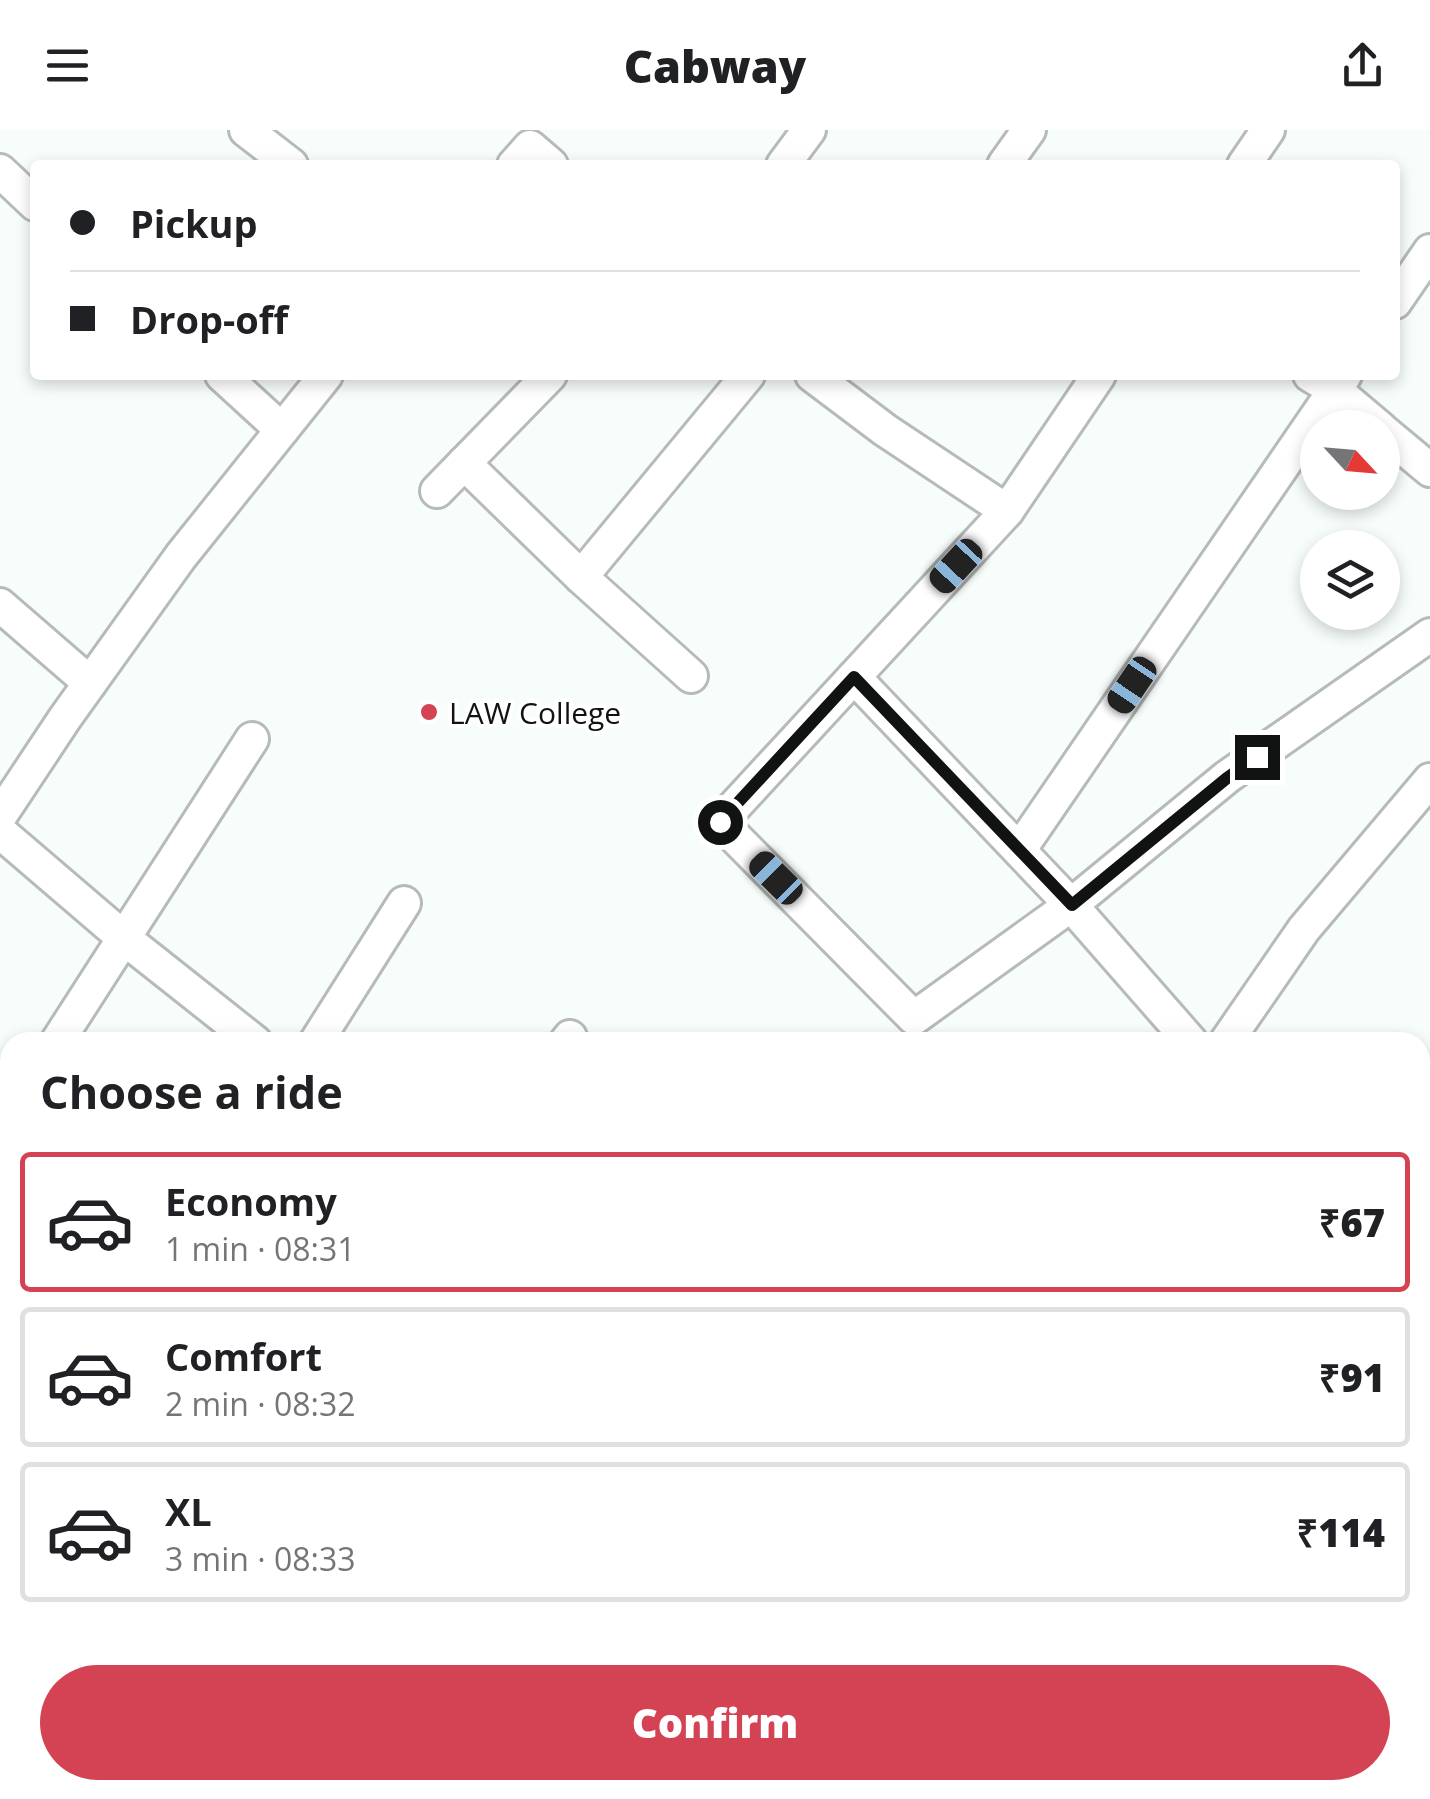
<!DOCTYPE html>
<html lang="en">
<head>
<meta charset="utf-8">
<style>
	:root { --surface:#fff; --page:#f6f6f6; --text:#202124; --muted:#757577; --line:#e0e0e0; --accent:#d44354 }
	body { margin:0; font-family:"Open Sans",sans-serif; background:var(--page); color:var(--text); height:100vh; display:flex; flex-direction:column; font-size:38px; white-space:nowrap }
	* { box-sizing:border-box; margin:0 }
	p { font-size:32px; color:var(--muted) }
	.icon { flex:none; width:55px; height:55px; fill:none; stroke:currentColor; stroke-width:2; stroke-linecap:round; stroke-linejoin:round }
	.map { position:relative; flex:1; overflow:hidden }
	.sheet { position:absolute; left:0px; top:902px; width:1430px; height:768px; display:flex; flex-direction:column; background:var(--surface); border-radius:30px 30px 0 0; box-shadow:0 5px 15px #0003 }
	.sheet>* { flex:none }
	.guide { position:absolute; left:30px; top:30px; width:1370px; height:220px; border-radius:10px; box-shadow:0 5px 15px #0003; display:grid; align-content:center; height:220px; padding:0 40px; background:var(--surface) }
	.needle { width:65px; rotate:116deg }
	.fabs { position:absolute; left:1300px; top:280px; display:grid; gap:20px }
	.fabs a { display:grid; place-items:center; width:100px; height:100px; border-radius:50%; background:var(--surface); box-shadow:0 5px 15px #0003; font-size:50px }
	.end { position:absolute; width:45px; height:45px; margin:-22px; border:12px solid #111312; background:#fff; box-shadow:0 0 0 5px #fff }
	.from { border-radius:50% }
	.car { position:absolute; width:30px; height:60px; margin:-30px -15px; border-radius:12px; box-shadow:0 0 8px 2px #0007; background:linear-gradient(#222 24%,#8ab4d8 0 40%,#222 0 76%,#8ab4d8 0 86%,#222 0) }
	.guide b { display:flex; align-items:center; gap:35px; height:95px; font-size:38px }
	.guide b+b { border-top:2px solid var(--line) }
	.guide i { width:25px; height:25px; background:var(--text) }
	ul { padding:0; list-style:none }
	li { display:flex; align-items:center; gap:30px; height:140px; margin:0 20px 15px; padding:0 20px; border:5px solid var(--line); border-radius:10px }
	li div { flex:1 }
	li b { display:block; font-size:38px }
	li em { font-style:normal; font-weight:800 }
	li.active { border-color:var(--accent) }
	li>.icon { width:90px; height:90px; stroke-width:1.5 }
	h2 { padding:0 40px; font-size:45px; line-height:120px }
	.action { display:flex; gap:20px; margin-top:auto; padding:20px 40px }
	.action a { flex:1; height:115px; border-radius:60px; background:var(--accent); color:#fff; font-size:40px; font-weight:800; line-height:115px; text-align:center }
	header { display:flex; justify-content:space-between; align-items:center; height:130px; padding:0 40px; background:var(--surface); font-size:45px; font-weight:800 }
	.map>svg:first-child { display:block }
	.lines { fill:none; stroke-linecap:round; stroke-linejoin:round }
	.minor-casing { stroke:#b6bbb9; stroke-width:38 }
	.minor { stroke:#fff; stroke-width:32 }
	.route { stroke:#111312; stroke-width:12 }
	.poi-dot { fill:#d44354; stroke:#fff; stroke-width:4 }
	.labels { text-anchor:middle; dominant-baseline:central; stroke-width:8; stroke-linejoin:round; paint-order:stroke }
	.poi-label { font-size:30px; fill:#111312; stroke:#fff; text-anchor:start }
</style>
</head>
<body>
<header><svg class="icon" aria-label="menu" viewBox="0 0 24 24"><path d="M4 6h16M4 12h16M4 18h16"/></svg>Cabway<svg class="icon" aria-label="share" viewBox="0 0 24 24"><path d="M12 15V3M7 8l5-5 5 5M5 13v7h14v-7"/></svg></header>
<div class="map">
<svg width="1430" height="1669" viewBox="0 0 1430 1669">
	<rect width="100%" height="100%" fill="#f7fdfa"/>
	<g class="lines">
		<defs>
			<g id="minor">
				<path d="M246 0 291 35"/>
				<path d="M514 35 530 17 551 35"/>
				<path d="M783 35 809 0"/>
				<path d="M1004 35 1029 0"/>
				<path d="M1244 35 1268 0"/>
				<path d="M0 41 35 74"/>
				<path d="M1395 172 1430 121"/>
				<path d="M222 245 282 300"/>
				<path d="M812 245 885 300 1007 381"/>
				<path d="M1099 245 1007 381 720 692 914 888 1071 775 1191 912"/>
				<path d="M1310 245 1335 260 1380 298"/>
				<path d="M1382 300 1430 340"/>
				<path d="M464 333 581 447 691 546"/>
				<path d="M437 361 550 245"/>
				<path d="M581 447 748 245"/>
				<path d="M0 475 90 553"/>
				<path d="M854 547 1071 775 1227 647 1430 505"/>
				<path d="M0 686 65 588 181 426 326 245"/>
				<path d="M0 702 125 809 255 912"/>
				<path d="M1020 719 1345 245"/>
				<path d="M57 912 252 609"/>
				<path d="M316 912 404 773"/>
				<path d="M566 912 570 907"/>
				<path d="M1226 912 1304 799 1430 650"/>
				<path d="M0 1000 10 984"/>
				<path d="M0 1085 10 1088"/>
				<path d="M1420 1148 1430 1157"/>
				<path d="M1420 1574 1430 1563"/>
				<path d="M995 1660 1006 1669"/>
				<path d="M394 1669 399 1660"/>
				<path d="M583 1669 588 1660"/>
				<path d="M708 1669 709 1660"/>
				<path d="M1336 1669 1344 1660"/>
			</g>
		</defs>
		<!-- minor casing -->
		<use href="#minor" class="minor-casing"/>
		<!-- minor -->
		<use href="#minor" class="minor"/>
	</g>
	<g class="lines">
		<!-- route -->
		<path class="route" d="M720 692 854 547 1072 775 1227 648 1257 627"/>
	</g>
	<!-- markers -->
	<circle class="poi-dot" cx="429" cy="582" r="10"/>
	<g class="labels">
		<!-- poi labels -->
		<g class="poi-label">
			<text x="449" y="582">LAW College</text>
		</g>
	</g>
</svg>
<div class="fabs">
<a><svg class="needle" viewBox="-14 -14 28 28"><path d="M0-13l5 13h-10z" fill="#e53935"/><path d="M0 13l5-13h-10z" fill="#757577"/></svg></a>
<a><svg class="icon" aria-label="layers" viewBox="0 0 24 24"><path d="M12 4l9 5-9 5-9-5zM3 14l9 5 9-5"/></svg></a>
</div>
<i class="end from" style="left:720px;top:692px"></i>
<i class="end" style="left:1257px;top:627px"></i>
<i class="car" style="left:956px;top:436px;rotate:223deg"></i>
<i class="car" style="left:1132px;top:555px;rotate:214deg"></i>
<i class="car" style="left:776px;top:748px;rotate:315deg"></i>
<div class="guide">
<b><i class="from"></i>Pickup</b>
<b><i></i>Drop-off</b>
</div>
<section class="sheet">
<h2>Choose a ride</h2>
<ul>
<li class="active"><svg class="icon" aria-label="car" viewBox="0 0 24 24"><path d="M5 17H2v-5l4-1 3-4h7l3 4 3 1v5h-3M9 17h6M6 11h13"/><circle cx="7" cy="17" r="2"/><circle cx="17" cy="17" r="2"/></svg><div><b>Economy</b><p>1 min · 08:31</p></div><em>₹67</em></li>
<li><svg class="icon" aria-label="car" viewBox="0 0 24 24"><path d="M5 17H2v-5l4-1 3-4h7l3 4 3 1v5h-3M9 17h6M6 11h13"/><circle cx="7" cy="17" r="2"/><circle cx="17" cy="17" r="2"/></svg><div><b>Comfort</b><p>2 min · 08:32</p></div><em>₹91</em></li>
<li><svg class="icon" aria-label="car" viewBox="0 0 24 24"><path d="M5 17H2v-5l4-1 3-4h7l3 4 3 1v5h-3M9 17h6M6 11h13"/><circle cx="7" cy="17" r="2"/><circle cx="17" cy="17" r="2"/></svg><div><b>XL</b><p>3 min · 08:33</p></div><em>₹114</em></li>
</ul>
<div class="action"><a>Confirm</a></div>
</section>
</div>
</body>
</html>
